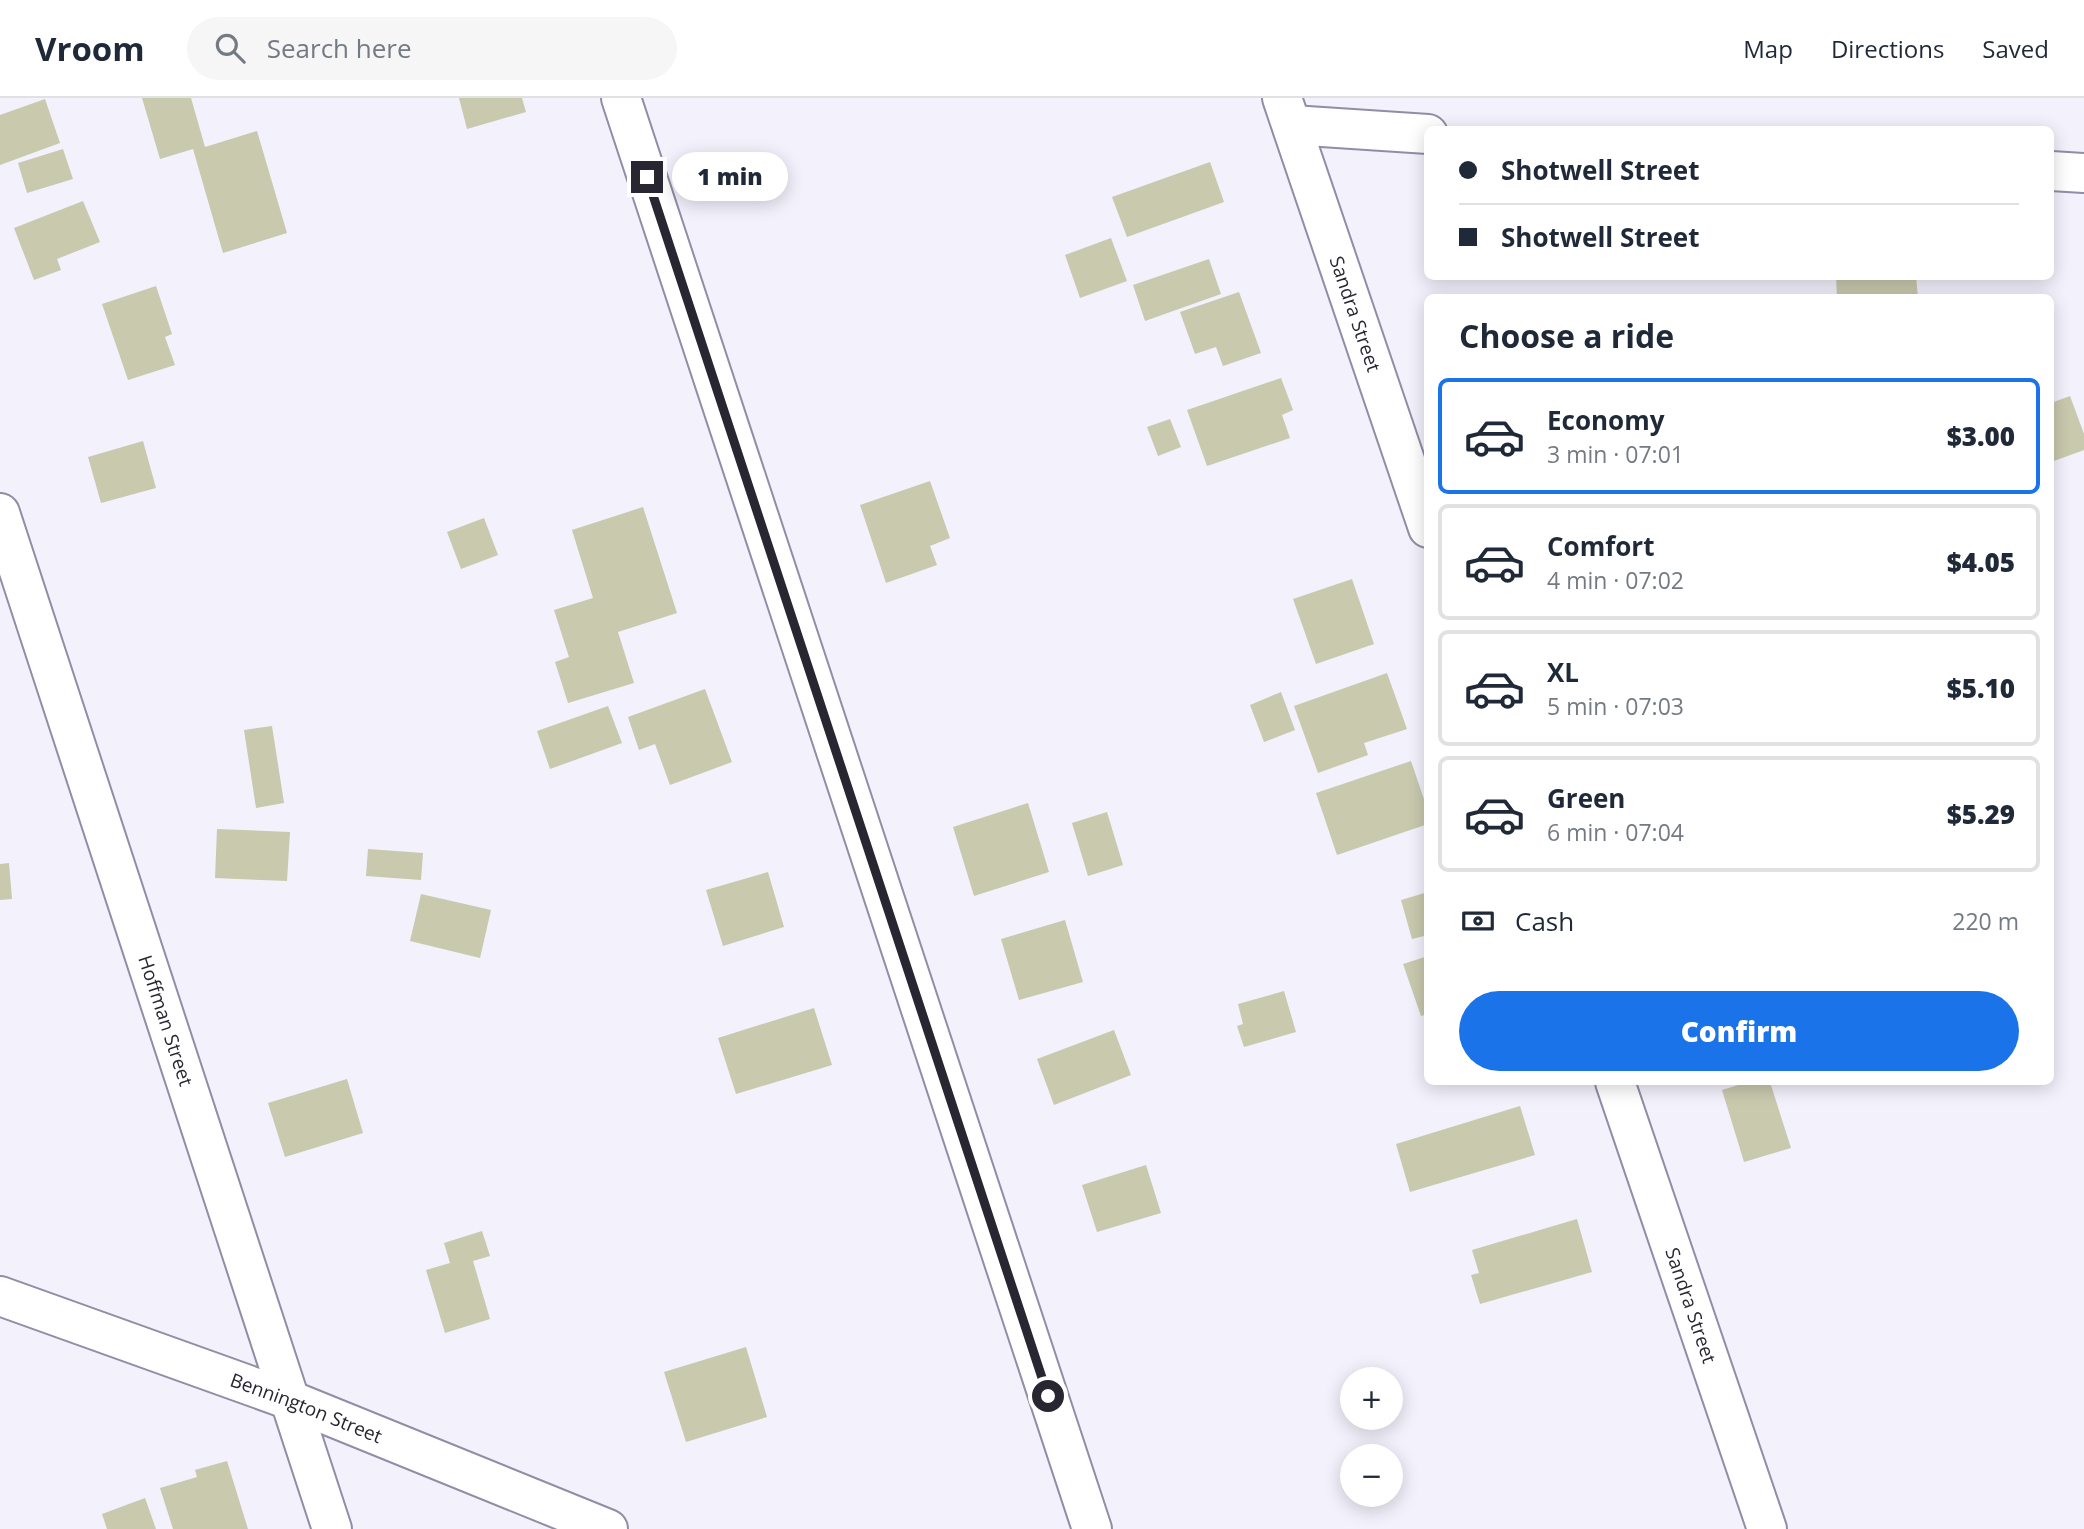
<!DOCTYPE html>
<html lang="en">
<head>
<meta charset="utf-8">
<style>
	:root { --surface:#fff; --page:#f6f6f7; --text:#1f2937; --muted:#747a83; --line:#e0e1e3; --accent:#1a73e8 }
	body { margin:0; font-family:"Open Sans",sans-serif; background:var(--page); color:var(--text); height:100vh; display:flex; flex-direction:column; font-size:26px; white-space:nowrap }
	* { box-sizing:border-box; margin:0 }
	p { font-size:23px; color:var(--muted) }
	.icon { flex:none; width:38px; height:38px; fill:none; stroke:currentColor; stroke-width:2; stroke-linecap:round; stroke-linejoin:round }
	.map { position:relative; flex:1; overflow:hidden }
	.side { position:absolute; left:1424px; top:196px; width:630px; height:791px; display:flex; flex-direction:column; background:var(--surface); border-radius:10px; box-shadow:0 4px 18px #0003 }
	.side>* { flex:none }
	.guide { position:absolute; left:1424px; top:28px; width:630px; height:154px; border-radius:10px; box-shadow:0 4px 18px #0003; display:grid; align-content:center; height:154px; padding:0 35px; background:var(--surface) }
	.controls { position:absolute; left:1340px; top:1269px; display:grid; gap:14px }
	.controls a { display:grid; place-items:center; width:63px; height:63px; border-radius:50%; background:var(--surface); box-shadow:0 4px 18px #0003; font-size:35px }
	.end { position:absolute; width:32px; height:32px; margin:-16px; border:9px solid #282630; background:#fff; box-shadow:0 0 0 4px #fff }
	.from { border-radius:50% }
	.bubble { position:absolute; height:49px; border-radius:24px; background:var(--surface); box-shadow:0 4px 18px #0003; font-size:23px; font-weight:800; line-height:49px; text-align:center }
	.guide b { display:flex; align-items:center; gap:24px; height:66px; font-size:26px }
	.guide b+b { border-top:2px solid var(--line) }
	.guide i { width:18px; height:18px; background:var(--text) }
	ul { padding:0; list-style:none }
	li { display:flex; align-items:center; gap:21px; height:116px; margin:0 14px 10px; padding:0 21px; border:4px solid var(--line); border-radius:10px }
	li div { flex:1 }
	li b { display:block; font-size:26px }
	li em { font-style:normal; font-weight:800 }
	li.on { border-color:var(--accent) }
	li>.icon { width:63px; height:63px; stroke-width:1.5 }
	h2 { padding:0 35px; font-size:32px; line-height:84px }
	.pay { display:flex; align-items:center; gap:18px; height:77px; padding:0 35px; font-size:26px }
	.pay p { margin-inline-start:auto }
	.cta { display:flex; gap:14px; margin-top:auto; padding:14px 35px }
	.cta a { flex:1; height:80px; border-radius:42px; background:var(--accent); color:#fff; font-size:28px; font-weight:800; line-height:80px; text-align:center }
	header { display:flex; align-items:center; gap:42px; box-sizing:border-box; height:98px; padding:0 35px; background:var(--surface); border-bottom:2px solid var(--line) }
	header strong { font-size:33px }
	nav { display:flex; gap:38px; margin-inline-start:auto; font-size:24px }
	.search { width:490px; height:63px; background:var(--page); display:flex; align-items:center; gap:18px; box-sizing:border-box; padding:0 24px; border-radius:38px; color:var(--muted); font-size:26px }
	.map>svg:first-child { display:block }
	.building { fill:#c8c9ad }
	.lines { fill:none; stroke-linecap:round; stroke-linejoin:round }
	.minor-casing { stroke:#928ca6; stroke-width:42 }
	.minor { stroke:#fff; stroke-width:38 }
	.route { stroke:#282630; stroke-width:9 }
	.labels { text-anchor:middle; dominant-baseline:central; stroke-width:5; stroke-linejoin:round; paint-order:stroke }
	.street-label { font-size:19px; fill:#282630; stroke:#fff }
</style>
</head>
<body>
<header>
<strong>Vroom</strong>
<div class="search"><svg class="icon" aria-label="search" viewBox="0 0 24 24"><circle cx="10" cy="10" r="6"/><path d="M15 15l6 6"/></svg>Search here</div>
<nav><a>Map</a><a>Directions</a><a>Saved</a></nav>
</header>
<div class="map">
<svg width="2084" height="1431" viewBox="0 0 2084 1431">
	<rect width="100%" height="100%" fill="#f3f1fc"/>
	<!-- building -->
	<g class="building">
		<path d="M142 0H191L205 49 257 33 287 135 223 155 193 51 160 61Z"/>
		<path d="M459 0H522L526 14 467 31Z"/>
		<path d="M45 1 60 45 0 67V17Z"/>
		<path d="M63 51 73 81 27 95 18 65Z"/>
		<path d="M1210 64 1224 104 1127 139 1112 99Z"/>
		<path d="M83 103 100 144 57 161 61 172 34 182 14 130Z"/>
		<path d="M1111 140 1127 183 1080 200 1065 157Z"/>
		<path d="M1209 161 1221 196 1145 223 1133 187Z"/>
		<path d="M1836 178H1916L1918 200H1837Z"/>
		<path d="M156 188 172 236 165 239 175 267 128 282 102 206Z"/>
		<path d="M1239 194 1261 255 1223 268 1216 249 1195 256 1180 214Z"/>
		<path d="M1281 280 1293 312 1282 317 1290 340 1207 368 1187 312Z"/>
		<path d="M2070 298 2084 336V352L2054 363 2051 354V305Z"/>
		<path d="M1170 321 1181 349 1158 358 1147 329Z"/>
		<path d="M143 343 156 390 101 405 88 359Z"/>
		<path d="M930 383 950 440 930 448 937 467 886 485 860 407Z"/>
		<path d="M643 409 677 515 618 534 634 585 568 605 555 564 569 559 554 512 593 500 572 432Z"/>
		<path d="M484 420 498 457 461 471 447 434Z"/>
		<path d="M1352 481 1374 546 1316 566 1293 501Z"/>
		<path d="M1387 575 1407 631 1364 645 1368 657 1318 675 1294 608Z"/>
		<path d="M705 591 732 664 670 687 655 646 639 652 628 619Z"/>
		<path d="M1281 594 1295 632 1264 644 1250 607Z"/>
		<path d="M608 608 622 645 550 671 537 633Z"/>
		<path d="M272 628 284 705 256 710 244 632Z"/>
		<path d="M1411 663 1428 713V726L1337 757 1316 695Z"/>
		<path d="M1028 705 1049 774 974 798 953 729Z"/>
		<path d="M1107 714 1123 767 1088 778 1072 725Z"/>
		<path d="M217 731 290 734 287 783 215 780Z"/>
		<path d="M368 751 423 755 421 782 366 778Z"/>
		<path d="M9 765 12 801 0 802V766Z"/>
		<path d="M768 774 784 829 723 848 706 792Z"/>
		<path d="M1428 794V837L1412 841 1401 802Z"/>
		<path d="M421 796 491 812 480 860 410 843Z"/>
		<path d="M1065 822 1083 884 1019 902 1001 841Z"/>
		<path d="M1428 858V916L1421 918 1403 866Z"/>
		<path d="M1284 893 1296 934 1244 949 1237 928 1243 926 1238 906Z"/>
		<path d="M814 910 832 967 736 996 718 940Z"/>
		<path d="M1114 932 1131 977 1054 1007 1037 961Z"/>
		<path d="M347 981 363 1035 285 1059 268 1005Z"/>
		<path d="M1748 984H1770L1791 1050 1744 1064 1722 992Z"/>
		<path d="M1520 1008 1535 1057 1410 1094 1396 1046Z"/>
		<path d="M1146 1067 1161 1115 1097 1134 1082 1087Z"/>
		<path d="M1577 1121 1592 1174 1480 1206 1471 1177 1479 1175 1472 1152Z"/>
		<path d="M482 1133 490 1158 473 1163 490 1221 445 1235 426 1172 450 1165 444 1145Z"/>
		<path d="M746 1249 767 1319 686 1344 664 1274Z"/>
		<path d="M227 1363 248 1431H173L160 1390 197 1379 195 1372Z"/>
		<path d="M145 1400 156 1431H107L102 1416Z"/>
	</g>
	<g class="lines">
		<defs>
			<g id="minor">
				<path d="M621 0 1092 1431"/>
				<path id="s1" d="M1282 0 1428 430"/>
				<path d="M1292 27 1428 36"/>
				<path d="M2051 73 2084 75"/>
				<path id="s2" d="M0 415 332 1431"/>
				<path id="s3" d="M1615 984 1767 1431"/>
				<path id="s4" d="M0 1198 290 1302 608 1431"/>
			</g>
		</defs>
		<!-- minor casing -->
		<use href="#minor" class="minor-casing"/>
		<!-- minor -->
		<use href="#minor" class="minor"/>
	</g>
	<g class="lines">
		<!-- route -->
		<path class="route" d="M647 79 1048 1298"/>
	</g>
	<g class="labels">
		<!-- street labels -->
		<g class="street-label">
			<text stroke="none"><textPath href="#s1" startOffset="228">Sandra Street</textPath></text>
			<text stroke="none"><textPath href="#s2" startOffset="534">Hoffman Street</textPath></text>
			<text stroke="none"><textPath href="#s3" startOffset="236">Sandra Street</textPath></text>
			<text stroke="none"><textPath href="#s4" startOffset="326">Bennington Street</textPath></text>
		</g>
	</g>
</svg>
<div class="controls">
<a>+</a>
<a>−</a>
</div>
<i class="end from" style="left:1048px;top:1298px"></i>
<i class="end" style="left:647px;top:79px"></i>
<div class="bubble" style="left:672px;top:54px;width:116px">1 min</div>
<div class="guide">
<b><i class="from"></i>Shotwell Street</b>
<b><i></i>Shotwell Street</b>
</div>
<section class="side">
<h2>Choose a ride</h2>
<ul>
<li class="on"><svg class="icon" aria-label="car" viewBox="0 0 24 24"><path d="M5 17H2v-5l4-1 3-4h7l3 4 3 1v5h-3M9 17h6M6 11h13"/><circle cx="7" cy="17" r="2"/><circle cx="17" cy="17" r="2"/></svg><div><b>Economy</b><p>3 min · 07:01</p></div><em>$3.00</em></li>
<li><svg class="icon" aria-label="car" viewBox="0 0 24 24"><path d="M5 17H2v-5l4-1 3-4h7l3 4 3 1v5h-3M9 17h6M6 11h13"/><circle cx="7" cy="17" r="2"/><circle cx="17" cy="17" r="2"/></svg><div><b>Comfort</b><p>4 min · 07:02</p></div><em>$4.05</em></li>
<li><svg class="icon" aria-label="car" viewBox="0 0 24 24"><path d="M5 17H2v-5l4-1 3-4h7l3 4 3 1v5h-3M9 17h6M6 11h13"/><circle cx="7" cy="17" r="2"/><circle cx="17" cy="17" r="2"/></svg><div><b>XL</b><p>5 min · 07:03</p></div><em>$5.10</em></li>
<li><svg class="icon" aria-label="car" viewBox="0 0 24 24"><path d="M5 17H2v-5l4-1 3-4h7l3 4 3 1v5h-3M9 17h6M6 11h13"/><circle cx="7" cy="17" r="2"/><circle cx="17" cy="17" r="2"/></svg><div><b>Green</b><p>6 min · 07:04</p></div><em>$5.29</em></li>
</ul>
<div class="pay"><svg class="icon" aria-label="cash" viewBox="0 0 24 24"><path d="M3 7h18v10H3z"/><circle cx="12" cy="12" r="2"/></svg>Cash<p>220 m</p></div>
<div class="cta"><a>Confirm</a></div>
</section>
</div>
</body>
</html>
